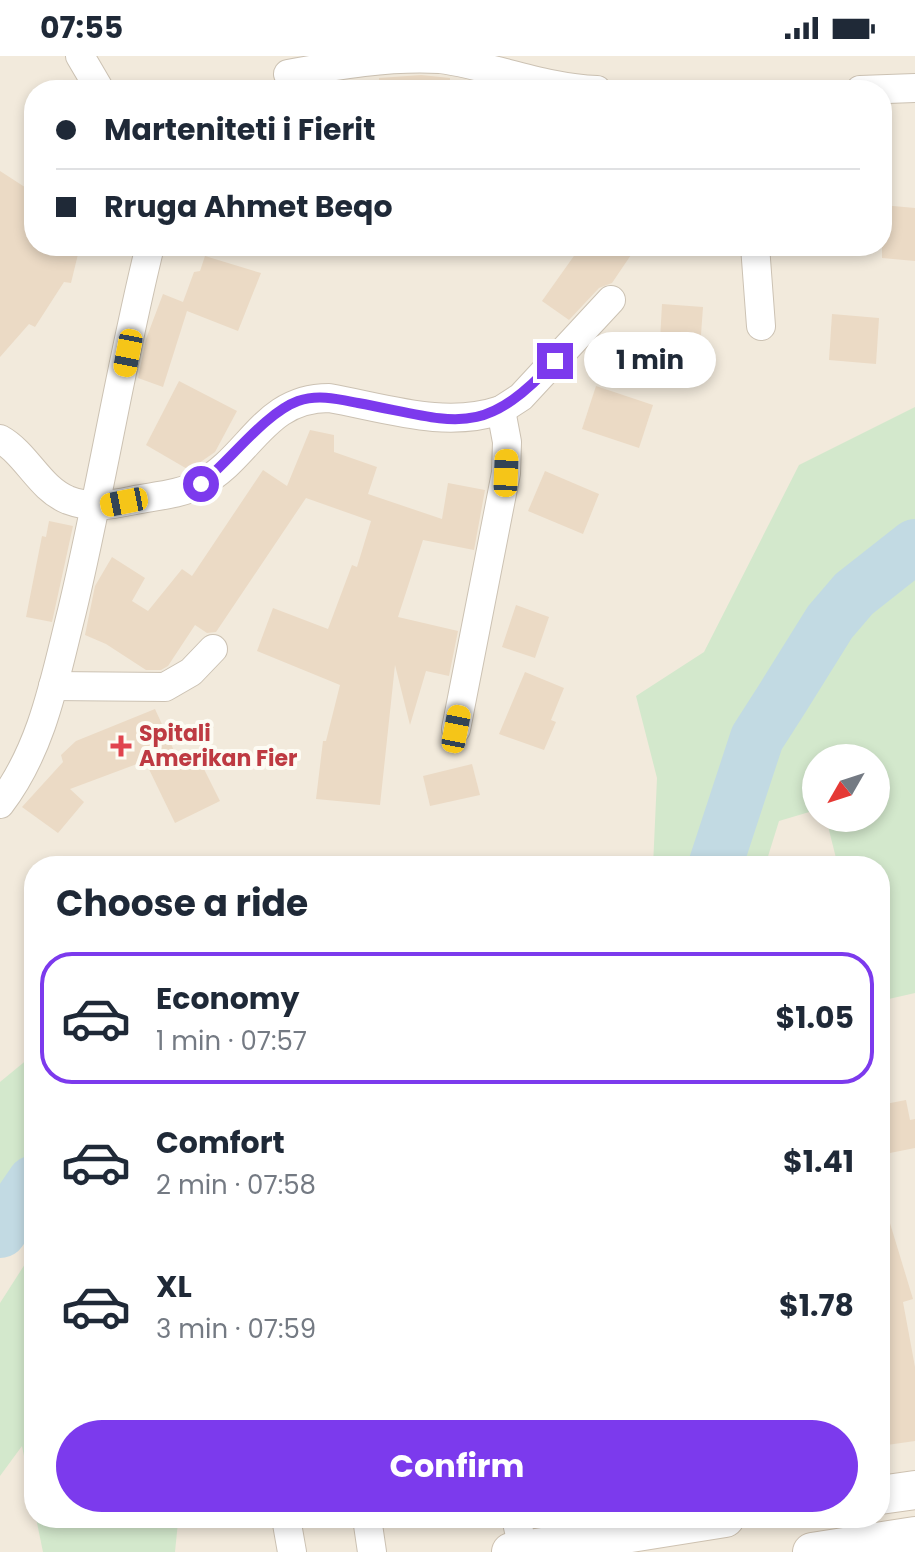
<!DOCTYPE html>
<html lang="en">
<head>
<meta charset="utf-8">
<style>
	:root { --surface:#fff; --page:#f2f2f3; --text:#1f2937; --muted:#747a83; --line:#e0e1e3; --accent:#7c3aed }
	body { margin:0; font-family:Poppins,sans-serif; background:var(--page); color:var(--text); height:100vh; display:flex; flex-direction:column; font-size:30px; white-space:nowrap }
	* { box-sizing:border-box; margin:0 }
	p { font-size:26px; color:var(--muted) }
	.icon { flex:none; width:44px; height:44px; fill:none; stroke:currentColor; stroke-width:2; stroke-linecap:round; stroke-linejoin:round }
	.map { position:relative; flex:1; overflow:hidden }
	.panel { position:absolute; left:24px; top:800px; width:866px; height:672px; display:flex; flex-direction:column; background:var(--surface); border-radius:32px; box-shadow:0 4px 12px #0003 }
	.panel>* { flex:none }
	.top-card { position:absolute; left:24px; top:24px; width:868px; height:176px; border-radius:32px; box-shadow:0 4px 12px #0003; display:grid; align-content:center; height:176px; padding:0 32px; background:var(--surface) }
	.needle { width:52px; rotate:231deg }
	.tools { position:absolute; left:802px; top:688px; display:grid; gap:16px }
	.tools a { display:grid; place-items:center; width:88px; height:88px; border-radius:50%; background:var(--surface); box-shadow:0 4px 12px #0003; font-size:40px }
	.end { position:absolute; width:36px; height:36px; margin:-18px; border:10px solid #7c3aed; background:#fff; box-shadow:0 0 0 4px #fff }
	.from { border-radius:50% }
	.bubble { position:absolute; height:56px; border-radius:28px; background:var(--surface); box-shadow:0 4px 12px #0003; font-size:26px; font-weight:700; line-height:56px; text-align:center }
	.car { position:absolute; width:24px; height:48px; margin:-24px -12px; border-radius:10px; box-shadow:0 0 6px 2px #0007; background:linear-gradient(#f5c518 24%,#345 0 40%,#f5c518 0 76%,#345 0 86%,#f5c518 0) }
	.top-card b { display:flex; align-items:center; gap:28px; height:76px; font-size:30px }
	.top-card b+b { border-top:2px solid var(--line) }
	.top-card i { width:20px; height:20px; background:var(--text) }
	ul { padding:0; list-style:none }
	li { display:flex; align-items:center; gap:24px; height:132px; margin:0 16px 12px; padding:0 16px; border:4px solid transparent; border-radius:32px }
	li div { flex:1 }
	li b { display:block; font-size:30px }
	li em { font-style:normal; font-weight:700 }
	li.active { border-color:var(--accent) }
	li>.icon { width:72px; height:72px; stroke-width:1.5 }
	h2 { padding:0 32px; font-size:36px; line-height:96px }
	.action { display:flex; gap:16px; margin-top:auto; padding:16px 32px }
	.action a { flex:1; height:92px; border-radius:48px; background:var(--accent); color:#fff; font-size:32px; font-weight:700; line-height:92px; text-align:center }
	.status { display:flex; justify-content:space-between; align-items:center; height:56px; padding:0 40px; background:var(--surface); direction:ltr }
	.status svg { height:22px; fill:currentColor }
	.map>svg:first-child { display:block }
	.residential { fill:#f2eadc; fill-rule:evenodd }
	.green { fill:#d3e8cc }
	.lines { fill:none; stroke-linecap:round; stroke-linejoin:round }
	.river { stroke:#c2dae3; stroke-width:54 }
	.building { fill:#ebdac5 }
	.minor-casing { stroke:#ccc2b3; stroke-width:30 }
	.secondary-casing { stroke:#cec2b1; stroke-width:40 }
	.minor { stroke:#fff; stroke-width:28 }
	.secondary { stroke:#fff; stroke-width:38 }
	.route { stroke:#7c3aed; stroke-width:10 }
	.health-dot { fill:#e0444e; stroke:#fdfbf3; stroke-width:3 }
	.labels { text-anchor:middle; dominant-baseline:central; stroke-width:8; stroke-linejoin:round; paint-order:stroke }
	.health-label { font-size:22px; font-weight:bold; fill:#be3a42; stroke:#fdfbf3; text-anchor:start }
</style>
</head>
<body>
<div class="status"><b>07:55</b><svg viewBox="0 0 49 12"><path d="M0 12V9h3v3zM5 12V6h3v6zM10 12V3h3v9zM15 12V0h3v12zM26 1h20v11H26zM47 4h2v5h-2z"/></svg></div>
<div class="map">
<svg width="915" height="1496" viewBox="0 0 915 1496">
	<rect width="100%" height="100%" fill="#fbf7ed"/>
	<!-- residential -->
	<path class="residential" d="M0 0H915V1496H0ZM34 34H882V190H34ZM816 702H876V762H816ZM34 810H880V1462H34Z"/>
	<!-- green -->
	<g class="green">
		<path d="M915 351V937L880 945V810H838L826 762H876V702H816V754L779 765 765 810H653L657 722 636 640 704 596 799 409Z"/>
		<path d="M34 998V1092L0 1141V1026Z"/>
		<path d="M34 1194V1451L22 1390 0 1420V1247Z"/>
		<path d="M36 1462H193L178 1466 175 1496H43Z"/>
	</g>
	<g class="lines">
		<!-- river -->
		<g class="river">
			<path d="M715 810 757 682 782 643 830 566 854 538 915 490"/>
			<path d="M0 1175 34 1126"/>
		</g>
	</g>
	<!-- building -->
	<g class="building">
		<path d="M421 19 450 22V34H379V22Z"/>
		<path d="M0 115 34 137V190H80L71 227 64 226 35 271 29 268 0 301Z"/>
		<path d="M882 149 915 152V205L882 202Z"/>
		<path d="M581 190H637L612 227 599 232 569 264 542 245Z"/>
		<path d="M205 200 261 217 238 275 187 255 163 331 138 322 146 283 163 238 183 246 194 216 200 215Z"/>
		<path d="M662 248 703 251 699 306 659 303Z"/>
		<path d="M832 258 879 262 876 308 829 304Z"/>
		<path d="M179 325 237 355 215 396 189 414 146 389Z"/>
		<path d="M596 330 653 349 639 392 582 373Z"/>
		<path d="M310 374 334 379V396L377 411 368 438 442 463 448 427 485 434 474 494 423 484 398 561 458 575 449 620 426 615 410 669 395 609 380 749 316 743 323 685H326L340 629 257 595 273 552 328 573 352 509 357 511 371 465 306 442 216 576 207 577 195 569 168 610 161 614H146L106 588 85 579 95 530 112 501 145 522 132 545 148 555 182 513 192 520 263 414 287 430Z"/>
		<path d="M545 415 599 438 583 478 528 455Z"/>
		<path d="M49 465 73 470 52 566 26 561 42 480 46 481Z"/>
		<path d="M516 549 549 561 535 602 502 591Z"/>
		<path d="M525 616 564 632 551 664 556 666 544 694 499 678Z"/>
		<path d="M155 653 182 712 199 703 220 745 175 767 145 705 70 733 84 746 58 777 22 751 63 706 61 699 76 685Z"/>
		<path d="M472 708 480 739 430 750 423 720Z"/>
		<path d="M906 1044 910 1064 915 1063V1092L880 1099V1049Z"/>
		<path d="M886 1154 913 1243 903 1246 915 1311V1385L880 1390V1155Z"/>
	</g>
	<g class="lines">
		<defs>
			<g id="minor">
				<path d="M80 0 100 34"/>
				<path d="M288 18C337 9 390 0 440 3 493 10 543 32 597 34"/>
				<path d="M860 34 915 32"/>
				<path d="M755 190 761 270"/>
				<path d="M501 354 521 341 611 244"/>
				<path d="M0 383C27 398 39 432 68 444 92 453 110 449 135 444 156 440 181 438 200 428 251 401 263 342 329 342 386 352 445 373 501 354L507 386 506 417 456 673"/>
				<path d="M53 630 165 631 191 616 213 593"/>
				<path d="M0 748C43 692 55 622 72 555 101 434 120 311 150 190"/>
				<path d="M286 1462 292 1496"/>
				<path d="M367 1462 372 1496"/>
				<path d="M516 1462 523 1493"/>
			</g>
			<g id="secondary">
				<path d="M880 1439 915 1434"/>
				<path d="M511 1496 725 1462"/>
				<path d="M812 1496 915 1480"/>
			</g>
		</defs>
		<!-- minor casing -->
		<use href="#minor" class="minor-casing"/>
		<!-- secondary casing -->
		<use href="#secondary" class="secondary-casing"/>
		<!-- minor -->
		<use href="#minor" class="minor"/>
		<!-- secondary -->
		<use href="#secondary" class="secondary"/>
	</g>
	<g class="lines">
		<!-- route -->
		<path class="route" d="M201 428C230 405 265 357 298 345 318 338 338 343 358 347 456 365 481 385 555 305"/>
	</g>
	<!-- markers -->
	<path class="health-dot" d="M117 678h8v8h8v8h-8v8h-8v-8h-8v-8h8z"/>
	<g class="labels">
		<!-- health labels -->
		<g class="health-label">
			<text x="139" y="677">Spitali<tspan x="139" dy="25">Amerikan Fier</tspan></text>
		</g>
	</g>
</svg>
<div class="tools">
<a><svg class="needle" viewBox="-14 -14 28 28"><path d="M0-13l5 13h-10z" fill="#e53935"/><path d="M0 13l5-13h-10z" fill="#747a83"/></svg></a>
</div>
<i class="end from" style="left:201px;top:428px"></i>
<i class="end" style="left:555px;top:305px"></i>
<div class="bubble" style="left:584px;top:276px;width:132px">1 min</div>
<i class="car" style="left:128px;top:297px;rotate:191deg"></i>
<i class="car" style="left:506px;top:417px;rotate:2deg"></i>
<i class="car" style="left:124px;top:446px;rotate:259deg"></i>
<i class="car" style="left:456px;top:673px;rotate:11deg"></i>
<div class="top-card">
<b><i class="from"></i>Marteniteti i Fierit</b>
<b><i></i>Rruga Ahmet Beqo</b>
</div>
<section class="panel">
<h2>Choose a ride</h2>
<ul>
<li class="active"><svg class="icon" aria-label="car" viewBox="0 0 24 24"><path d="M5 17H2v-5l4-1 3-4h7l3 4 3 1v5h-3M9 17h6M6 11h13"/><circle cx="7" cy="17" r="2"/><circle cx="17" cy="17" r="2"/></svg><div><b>Economy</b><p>1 min · 07:57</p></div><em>$1.05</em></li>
<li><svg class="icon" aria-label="car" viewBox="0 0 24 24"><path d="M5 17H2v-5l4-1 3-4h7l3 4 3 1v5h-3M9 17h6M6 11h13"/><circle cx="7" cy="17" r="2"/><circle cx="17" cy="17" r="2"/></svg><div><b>Comfort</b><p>2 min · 07:58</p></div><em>$1.41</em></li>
<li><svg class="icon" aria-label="car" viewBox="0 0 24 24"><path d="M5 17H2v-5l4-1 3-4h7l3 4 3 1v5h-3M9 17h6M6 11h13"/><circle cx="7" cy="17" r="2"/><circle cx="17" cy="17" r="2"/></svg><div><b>XL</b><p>3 min · 07:59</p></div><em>$1.78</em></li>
</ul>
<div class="action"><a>Confirm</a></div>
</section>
</div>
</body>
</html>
